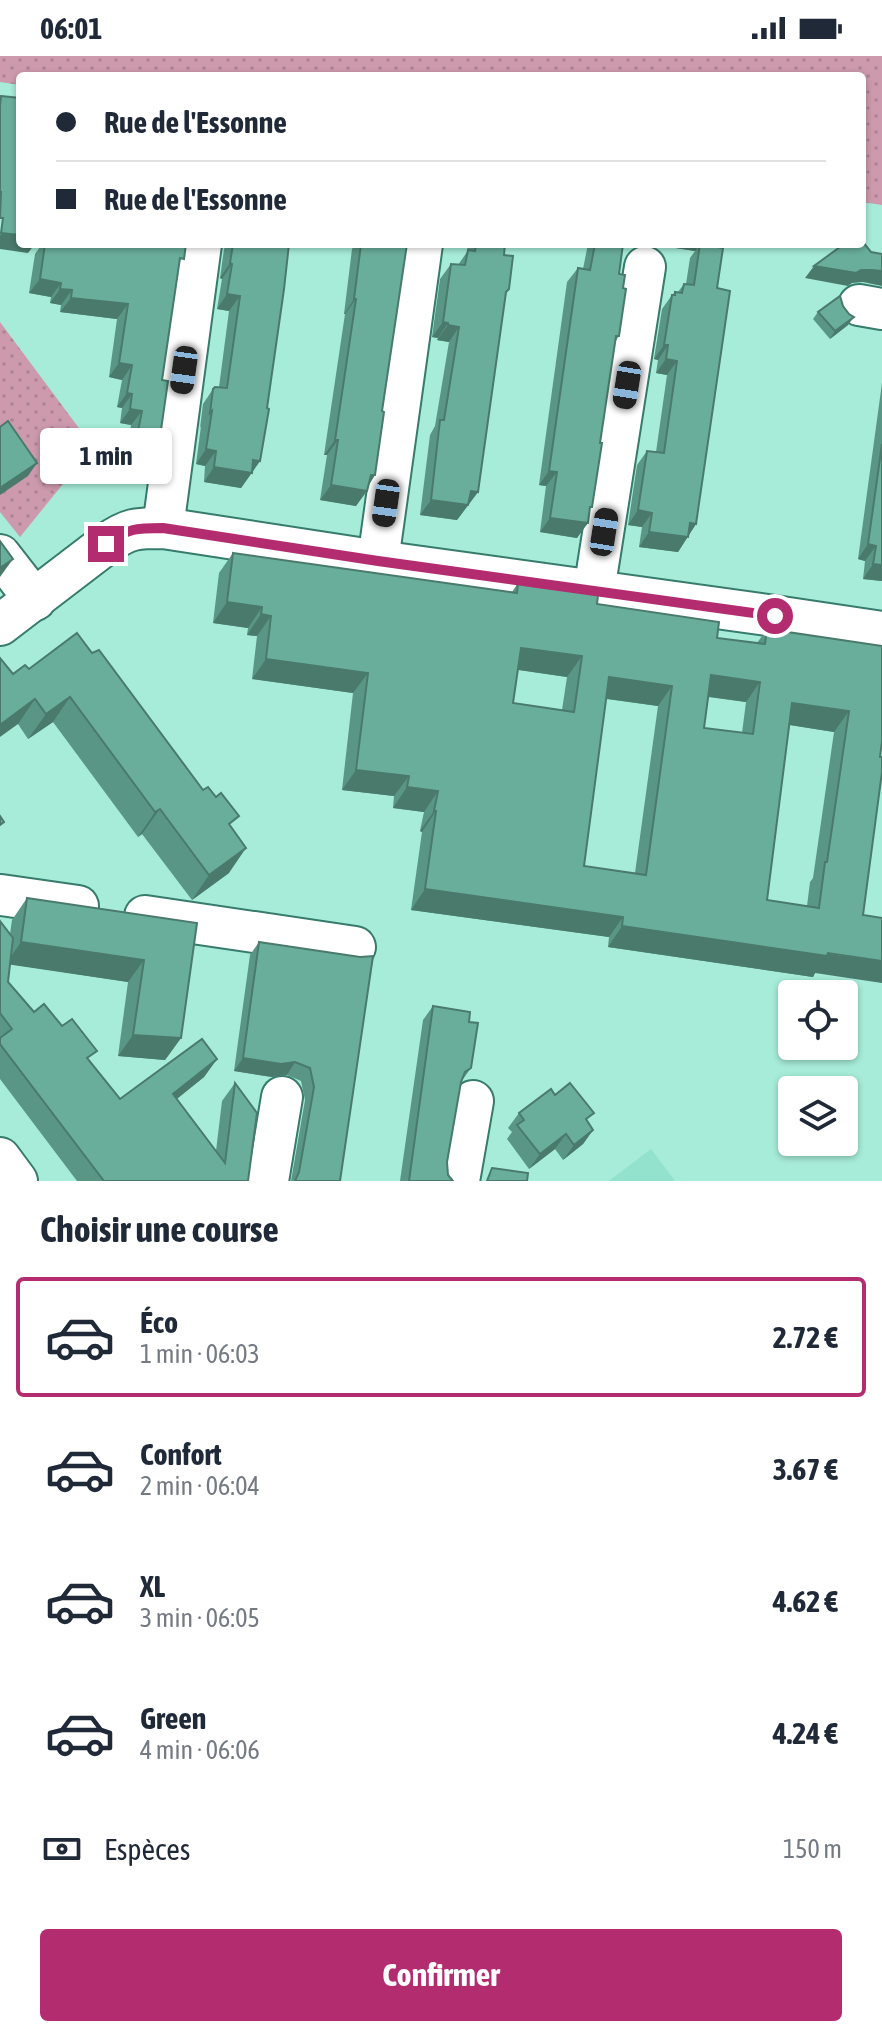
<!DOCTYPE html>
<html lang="fr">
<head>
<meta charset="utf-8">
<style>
	:root { --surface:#fff; --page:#f2f2f3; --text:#1f2937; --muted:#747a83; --line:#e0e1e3; --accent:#b32c6f }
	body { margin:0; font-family:"Asap Condensed",sans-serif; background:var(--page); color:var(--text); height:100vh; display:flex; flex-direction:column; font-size:30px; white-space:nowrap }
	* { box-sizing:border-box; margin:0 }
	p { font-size:26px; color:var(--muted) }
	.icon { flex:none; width:44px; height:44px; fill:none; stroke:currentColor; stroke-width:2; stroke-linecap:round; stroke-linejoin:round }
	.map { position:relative; height:1125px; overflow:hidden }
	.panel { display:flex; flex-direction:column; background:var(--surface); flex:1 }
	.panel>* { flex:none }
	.guide { position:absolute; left:16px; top:16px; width:850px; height:176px; border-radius:8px; box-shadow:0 2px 6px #0004; display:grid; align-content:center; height:176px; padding:0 40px; background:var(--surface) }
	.buttons { position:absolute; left:778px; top:924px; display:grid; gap:16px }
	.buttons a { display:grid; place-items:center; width:80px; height:80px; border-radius:8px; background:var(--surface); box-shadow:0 2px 6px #0004; font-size:40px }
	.end { position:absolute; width:36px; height:36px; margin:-18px; border:10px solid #b32c6f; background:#fff; box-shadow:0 0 0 4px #fff }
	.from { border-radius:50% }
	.bubble { position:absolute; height:56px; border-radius:8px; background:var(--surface); box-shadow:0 2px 6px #0004; font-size:26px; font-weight:700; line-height:56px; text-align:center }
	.car { position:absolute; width:24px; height:48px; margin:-24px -12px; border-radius:10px; box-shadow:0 0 6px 2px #0007; background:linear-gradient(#222 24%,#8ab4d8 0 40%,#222 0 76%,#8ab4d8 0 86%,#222 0) }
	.guide b { display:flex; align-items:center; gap:28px; height:76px; font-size:30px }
	.guide b+b { border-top:2px solid var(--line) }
	.guide i { width:20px; height:20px; background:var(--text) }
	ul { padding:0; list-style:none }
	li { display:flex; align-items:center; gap:24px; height:120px; margin:0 16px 12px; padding:0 24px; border:4px solid transparent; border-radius:8px }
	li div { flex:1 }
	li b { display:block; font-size:30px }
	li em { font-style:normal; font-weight:700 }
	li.on { border-color:var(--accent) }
	li>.icon { width:72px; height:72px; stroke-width:1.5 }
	h2 { padding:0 40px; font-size:36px; line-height:96px }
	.pay { display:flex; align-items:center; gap:20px; height:88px; padding:0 40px; font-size:30px }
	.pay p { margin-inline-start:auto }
	.action { display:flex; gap:16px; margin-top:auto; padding:16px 40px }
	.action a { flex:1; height:92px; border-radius:8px; background:var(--accent); color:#fff; font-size:32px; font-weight:700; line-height:92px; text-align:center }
	.status { display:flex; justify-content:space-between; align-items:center; height:56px; padding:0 40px; background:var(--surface); direction:ltr }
	.status svg { height:22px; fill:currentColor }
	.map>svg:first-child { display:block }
	.built { fill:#92e2cd }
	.park { fill:url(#park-dots) }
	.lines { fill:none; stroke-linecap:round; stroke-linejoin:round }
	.minor-casing { stroke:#367b6b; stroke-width:44 }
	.minor { stroke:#fff; stroke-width:40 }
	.wall { fill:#5a9685; fill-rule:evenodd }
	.shaded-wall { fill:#4a7a6c }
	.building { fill:#69ae9b; stroke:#4a7a6c; stroke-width:2; fill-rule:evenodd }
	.route { stroke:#b32c6f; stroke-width:10 }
</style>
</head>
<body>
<div class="status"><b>06:01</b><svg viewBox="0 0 49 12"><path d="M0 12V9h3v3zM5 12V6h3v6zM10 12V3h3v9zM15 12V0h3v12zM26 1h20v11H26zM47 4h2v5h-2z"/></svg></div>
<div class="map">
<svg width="882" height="1125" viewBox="0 0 882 1125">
	<defs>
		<pattern id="park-dots" width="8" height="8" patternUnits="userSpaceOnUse" patternTransform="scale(2)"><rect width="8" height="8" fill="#cc9aac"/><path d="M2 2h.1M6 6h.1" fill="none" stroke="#ad8493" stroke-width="1.8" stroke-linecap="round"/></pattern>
	</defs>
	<rect width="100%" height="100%" fill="#a6ecd8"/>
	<!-- built -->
	<path class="built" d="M651 1093 675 1125H609Z"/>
	<!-- park -->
	<g class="park">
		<path d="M0 0H882V149L862 146V20H20V29L0 26Z"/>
		<path d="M0 266 93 391 20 481 0 456Z"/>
	</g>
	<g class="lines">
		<defs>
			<g id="minor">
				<path d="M859 249 882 253"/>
				<path d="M163 472 201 188"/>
				<path d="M0 499 35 544"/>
				<path d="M378 505 422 188"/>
				<path d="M594 535 645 211"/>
				<path d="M0 569 106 488C129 472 136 472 163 472L378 505 775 560 882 576"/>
				<path d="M1 839 78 850"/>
				<path d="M145 860 355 891"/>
				<path d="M0 1102 17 1125"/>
				<path d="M268 1125 282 1041"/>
				<path d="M459 1125 473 1045"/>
			</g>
		</defs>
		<!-- minor casing -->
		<use href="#minor" class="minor-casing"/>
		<!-- minor -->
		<use href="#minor" class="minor"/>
	</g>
	<!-- wall -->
	<g class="wall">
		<path d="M42 188H91L104 190 105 188H186L178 211 162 324 158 395 148 410 141 415 127 394 131 369 120 367 122 352 117 351 122 324 109 321 117 263 60 256 61 249 50 247 51 241 29 237 35 198Z"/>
		<path d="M227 188H289L260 405 241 432 204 426 205 410 196 408 201 370 200 372 203 348 213 333 219 331 229 255 217 253 222 223 220 222 224 193Z"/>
		<path d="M355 188H361L382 355 375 419 356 450 320 444 327 399H324L345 258H344L352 193Z"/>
		<path d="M468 188H505L504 199 509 233 505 239 478 436 457 464 420 459 430 379 435 370 449 286 437 284 438 282 432 281 440 223 451 208 458 209 467 196Z"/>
		<path d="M588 188H623L619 218 623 232 619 280 615 286 589 455 577 482 540 476 546 430 539 429 567 226 578 212 583 213Z"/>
		<path d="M650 188H705L717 232 696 468 678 496 639 491 642 471 628 469 637 409 647 395 656 396 667 319 656 317 658 304 654 303 662 253 672 239 675 236H678L684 228H686L690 202 695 195Z"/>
		<path d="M843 250 849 258 848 269 830 283 813 263 818 256Z"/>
		<path d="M882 327V525L863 523 865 505 858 503Z"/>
		<path d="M233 497 512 536 518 527 717 582 757 587 767 573 882 590 815 917 813 921 608 891 609 881 411 854 422 776 420 775 424 756 393 752 394 740 342 734 353 637 252 623 257 580 247 579 248 572 213 567 219 517ZM518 614 567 621 562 654 513 647ZM708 641 746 646 742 677 704 672ZM606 643 658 650 635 817 584 810ZM789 669 834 676 813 822 810 826 807 850 767 844Z"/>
		<path d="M92 597 231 771 229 817 192 844 142 778 138 781 53 666 28 683 18 668 13 618Z"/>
		<path d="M27 842 197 867 181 982 165 1004 118 1000 128 926 10 908 8 926 34 956 90 1005 120 1043 217 1003 204 1021 177 1043 216 1095 222 1045 235 1027 248 1125H77L0 1023V865L10 878 12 864Z"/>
		<path d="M259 886 360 901 340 1125H291L305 1044 301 1025 287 1019 272 1021 234 1015 250 899Z"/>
		<path d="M433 950 469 966 471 1012 461 1026 447 1106 448 1119 453 1125H400L423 964Z"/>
		<path d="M555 1039 588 1066 593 1074 583 1088 563 1104 555 1093 529 1113 507 1083 512 1076 508 1072 519 1057Z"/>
	</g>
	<!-- shaded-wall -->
	<g class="shaded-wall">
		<path d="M1 177 20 179V188H35L28 197 0 193V179Z"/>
		<path d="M650 188H705L699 196 700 188 695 195Z"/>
		<path d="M230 207 232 208 222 223 220 222Z"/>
		<path d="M814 210 882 215V230L863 226 852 227 848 230 805 222Z"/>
		<path d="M40 223 61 227 51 241 29 237Z"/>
		<path d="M60 233 72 234 61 249 50 247Z"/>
		<path d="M227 238 240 240 229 255 217 253Z"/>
		<path d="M71 242 128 248 117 263 60 256Z"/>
		<path d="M354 243H356L345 258H344Z"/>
		<path d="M854 261 848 269 830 283 835 275Z"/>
		<path d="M443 266 448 267 438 282 432 281Z"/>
		<path d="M448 269 459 271 449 286 437 284Z"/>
		<path d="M664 289H668L658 304 654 303Z"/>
		<path d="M666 303 677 305 667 319 656 317Z"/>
		<path d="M119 307 132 309 122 324 109 321Z"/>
		<path d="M127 337 132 338 122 352 117 351Z"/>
		<path d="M130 353 142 355 131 369 120 367Z"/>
		<path d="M335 384H338L327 399H324Z"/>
		<path d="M206 393 216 395 205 410 196 408Z"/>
		<path d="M158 395 148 410 141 415 151 401Z"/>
		<path d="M253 404 260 405 241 432 204 426 214 411Z"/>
		<path d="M37 407 28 420 0 439V432Z"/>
		<path d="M549 415 557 416 546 430 539 429Z"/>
		<path d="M371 419H375L365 434 367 435 356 450 320 444 331 429Z"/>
		<path d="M471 435 478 436 457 464 420 459 431 444Z"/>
		<path d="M638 454 652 457 642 471 628 469Z"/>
		<path d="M550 462 588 467 577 482 540 476Z"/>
		<path d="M690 467 696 468 678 496 639 491 649 476Z"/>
		<path d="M868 488 876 490 865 505 858 503Z"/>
		<path d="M13 503 0 521V512Z"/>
		<path d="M873 508 882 509V525L863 523Z"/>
		<path d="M227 546 262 551 248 572 213 567Z"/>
		<path d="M261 558 271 560 257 580 247 579Z"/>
		<path d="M521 592 582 600 567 621 507 612Z"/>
		<path d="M266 603 368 617 353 637 252 623Z"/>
		<path d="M711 619 760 626 746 646 697 639Z"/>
		<path d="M609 621 672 630 658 650 595 641Z"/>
		<path d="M70 641 53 666 28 683 46 658Z"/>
		<path d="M35 643 18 668 0 681V669Z"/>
		<path d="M792 647 849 655 834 676 778 667Z"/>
		<path d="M356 714 409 720 394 740 342 734Z"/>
		<path d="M407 731 438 735 424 756 393 752Z"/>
		<path d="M160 753 142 778 138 781 155 756Z"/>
		<path d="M434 755H436L422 776 420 775Z"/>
		<path d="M246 792 229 817 192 844 209 819Z"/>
		<path d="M425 833 623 861 609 881 411 854Z"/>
		<path d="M622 870 882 905V927L815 917 813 921 608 891Z"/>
		<path d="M21 886 144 904 128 926 6 908Z"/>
		<path d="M133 979 181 982 165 1004 118 1000Z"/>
		<path d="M243 1002 295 1006 287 1019 272 1021 234 1015Z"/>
		<path d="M217 1003 204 1021 160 1056 173 1038Z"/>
		<path d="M593 1074 583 1088 563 1104 574 1089Z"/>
		<path d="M566 1078 555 1093 529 1113 540 1098Z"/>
	</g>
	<!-- building -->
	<g class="building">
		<path d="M1 40 20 42V179L1 177 3 162H0L1 136H0V50Z"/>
		<path d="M862 185 871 196 882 198V215L872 214H861L856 217 814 210 844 188H862Z"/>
		<path d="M45 188H91L112 190 113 188H186L184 203 180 202 162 324 168 325 158 395 151 401 137 380 142 355 130 353 132 338 127 337 132 309 119 307 128 248 71 242 72 234 60 233 61 227 40 223Z"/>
		<path d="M233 188H289L284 233 267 352 269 353 260 405 253 404 252 417 214 411 216 395 206 393 212 355 210 357 213 333 215 331 227 332 240 240 227 238 232 208 230 207Z"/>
		<path d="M361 188H407L382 355 384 356 375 419H371L367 435 331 429 338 384H335L356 243H354Z"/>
		<path d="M476 188H505L504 199 513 200 509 233 506 236 478 436 471 435 468 449 431 444 440 364H444L459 271 448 269V267L443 266 451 208 465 209 468 194 475 195Z"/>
		<path d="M595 188H623L619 218 625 219 623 232 626 233 619 280H616L600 387H602L592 451H590L588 467 550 462 557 416 549 415 578 212 590 214Z"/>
		<path d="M700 188 723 192 717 232 730 235 696 468 690 467 688 481 649 476 652 457 638 454 647 395 664 397 677 305 666 303 668 289H664L672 239H675V236L682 237 684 228 694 229Z"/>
		<path d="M840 240 843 250 849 258 854 261 835 275 818 256Z"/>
		<path d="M8 365 37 407 0 432V371Z"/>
		<path d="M882 388V509L873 508 876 490 868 488Z"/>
		<path d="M0 485 13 503 0 512Z"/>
		<path d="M233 497 517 537 518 527 598 539 597 548 719 566 717 582 765 588 767 573 882 590V685L880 701H882V716L863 859 882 862V905L828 897 827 900 622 870 623 861 425 833 436 755H434L438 735 407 731 409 720 356 714 368 617 266 603 271 560 261 558 262 551 227 546ZM521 592 582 600 574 656 513 647ZM711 619 760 626 753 678 704 672ZM609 621 672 630 646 819 584 810ZM792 647 849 655 827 806H825L819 852 767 844Z"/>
		<path d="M77 577 92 597 99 594 203 734 208 731 216 741 221 737 239 760 229 768 246 792 209 819 160 753 155 756 70 641 46 658 35 643 0 669V602L13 618 25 609 29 613Z"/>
		<path d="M0 760 4 766 0 769Z"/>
		<path d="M27 842 197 867 181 982 133 979 144 904 21 886Z"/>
		<path d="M0 865 13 882 8 926 34 956 44 948 62 970 72 963 97 995 87 1002 120 1043 202 983 217 1003 173 1038 225 1107 235 1027 257 1057 248 1125H104L0 988V982L12 973 0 957Z"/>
		<path d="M259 886 360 901 373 900 340 1125H295L299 1116 314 1031 310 1012 295 1006 281 1008 243 1002Z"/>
		<path d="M433 950 470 956 469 966 478 967 471 1012 465 1016 461 1026 447 1106 448 1119 453 1125H409Z"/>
		<path d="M570 1027 594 1057 586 1063 593 1074 574 1089 566 1078 540 1098 517 1069 524 1064 519 1057 551 1033 555 1039Z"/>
		<path d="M492 1112 528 1117 527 1125H487Z"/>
	</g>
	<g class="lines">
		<!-- route -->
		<path class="route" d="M106 488C129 472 136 472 163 472L378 505 775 560"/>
	</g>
</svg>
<div class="buttons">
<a><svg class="icon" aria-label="locate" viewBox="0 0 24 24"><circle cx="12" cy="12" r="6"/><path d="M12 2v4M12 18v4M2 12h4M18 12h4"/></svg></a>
<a><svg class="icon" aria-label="layers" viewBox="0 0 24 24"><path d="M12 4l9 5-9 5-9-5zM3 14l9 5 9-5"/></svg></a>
</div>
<i class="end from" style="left:775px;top:560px"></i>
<i class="end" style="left:106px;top:488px"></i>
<div class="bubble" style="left:40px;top:372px;width:132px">1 min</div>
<i class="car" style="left:184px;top:314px;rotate:188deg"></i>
<i class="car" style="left:627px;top:329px;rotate:189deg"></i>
<i class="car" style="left:386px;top:447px;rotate:188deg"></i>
<i class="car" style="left:604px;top:476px;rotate:9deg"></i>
<div class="guide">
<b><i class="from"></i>Rue de l'Essonne</b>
<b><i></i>Rue de l'Essonne</b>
</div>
</div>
<section class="panel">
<h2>Choisir une course</h2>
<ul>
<li class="on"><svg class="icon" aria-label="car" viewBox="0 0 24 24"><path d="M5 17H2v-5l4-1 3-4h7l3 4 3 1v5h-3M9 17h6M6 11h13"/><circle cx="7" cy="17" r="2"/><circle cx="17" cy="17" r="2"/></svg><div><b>Éco</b><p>1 min · 06:03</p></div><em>2.72 €</em></li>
<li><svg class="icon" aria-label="car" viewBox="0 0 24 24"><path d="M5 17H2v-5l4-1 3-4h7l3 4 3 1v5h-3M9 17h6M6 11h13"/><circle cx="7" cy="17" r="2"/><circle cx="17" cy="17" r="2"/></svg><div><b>Confort</b><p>2 min · 06:04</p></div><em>3.67 €</em></li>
<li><svg class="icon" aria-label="car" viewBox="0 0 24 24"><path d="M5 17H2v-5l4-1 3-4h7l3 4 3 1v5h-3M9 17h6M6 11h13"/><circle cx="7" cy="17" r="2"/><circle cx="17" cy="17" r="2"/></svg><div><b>XL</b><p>3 min · 06:05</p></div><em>4.62 €</em></li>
<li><svg class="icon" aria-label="car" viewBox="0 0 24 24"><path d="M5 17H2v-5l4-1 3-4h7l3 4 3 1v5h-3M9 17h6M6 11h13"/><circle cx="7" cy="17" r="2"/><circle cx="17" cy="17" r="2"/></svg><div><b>Green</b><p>4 min · 06:06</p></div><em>4.24 €</em></li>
</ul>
<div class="pay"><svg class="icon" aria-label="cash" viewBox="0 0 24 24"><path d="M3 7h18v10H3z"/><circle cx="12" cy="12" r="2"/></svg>Espèces<p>150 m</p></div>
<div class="action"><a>Confirmer</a></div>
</section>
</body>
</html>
